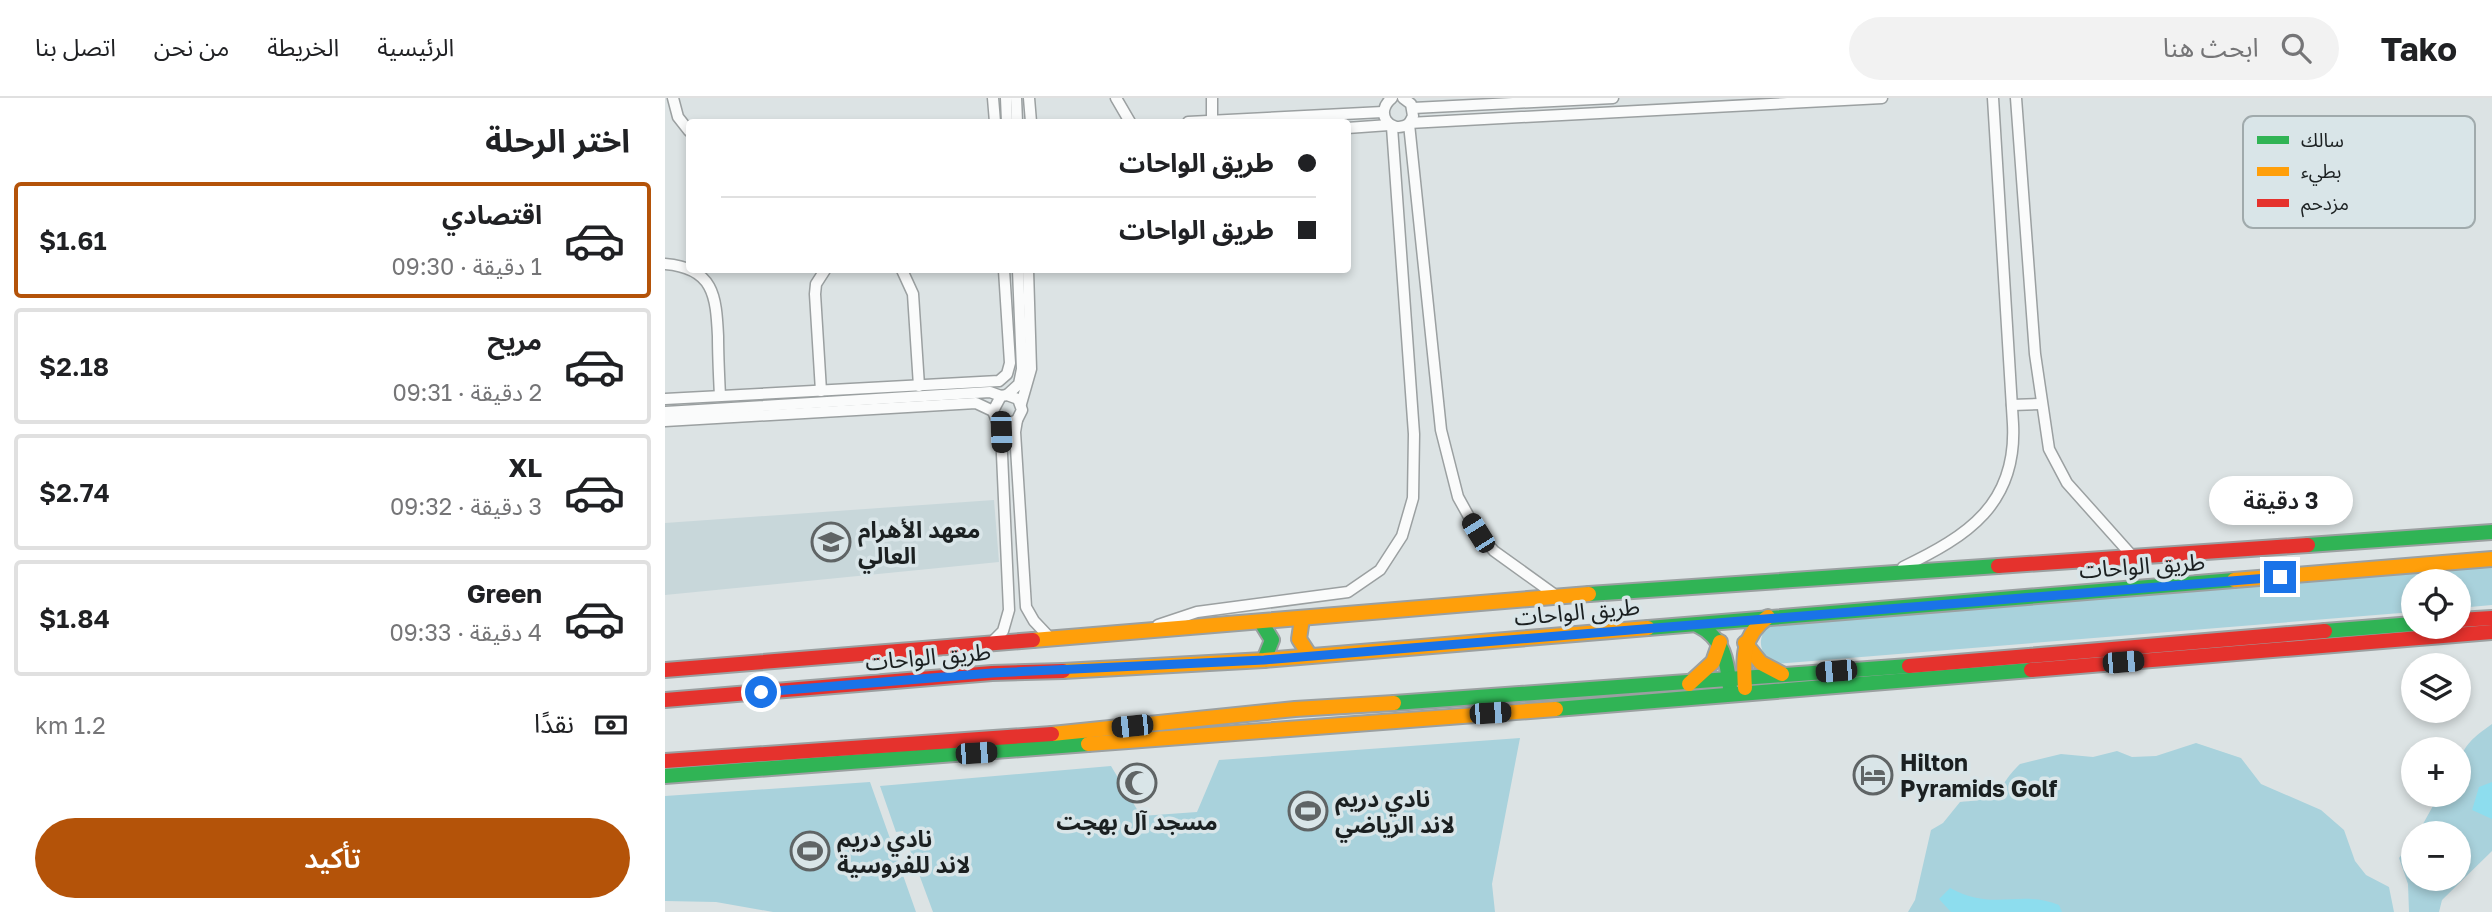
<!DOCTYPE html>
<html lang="ar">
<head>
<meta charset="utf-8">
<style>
	:root { --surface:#fff; --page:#f2f2f2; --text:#202124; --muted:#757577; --line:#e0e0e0; --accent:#b45309 }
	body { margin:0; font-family:"Golos Text","Noto Sans Arabic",sans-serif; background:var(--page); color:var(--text); direction:rtl; height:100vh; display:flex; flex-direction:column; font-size:26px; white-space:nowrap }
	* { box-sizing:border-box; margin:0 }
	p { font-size:23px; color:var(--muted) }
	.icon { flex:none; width:38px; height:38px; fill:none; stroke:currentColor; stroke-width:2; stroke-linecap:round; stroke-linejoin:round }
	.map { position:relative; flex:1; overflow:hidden; direction:ltr }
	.side { display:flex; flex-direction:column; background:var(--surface); width:665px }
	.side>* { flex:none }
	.guide { position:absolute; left:21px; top:21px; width:665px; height:154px; border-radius:7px; box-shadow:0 4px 10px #0003; direction:rtl; display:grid; align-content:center; height:154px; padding:0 35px; background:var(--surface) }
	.fabs { position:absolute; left:1736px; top:471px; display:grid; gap:14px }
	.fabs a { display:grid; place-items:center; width:70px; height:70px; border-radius:50%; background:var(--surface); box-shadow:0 4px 10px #0003; font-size:35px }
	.end { position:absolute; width:32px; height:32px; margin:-16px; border:9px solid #1a73e8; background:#fff; box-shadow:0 0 0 4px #fff }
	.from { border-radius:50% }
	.bubble { position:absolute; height:49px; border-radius:24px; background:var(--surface); box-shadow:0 4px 10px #0003; font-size:23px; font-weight:600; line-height:49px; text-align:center; direction:rtl }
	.car { position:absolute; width:21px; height:42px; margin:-21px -10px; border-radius:9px; box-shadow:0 0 5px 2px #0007; background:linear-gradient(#222 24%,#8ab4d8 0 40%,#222 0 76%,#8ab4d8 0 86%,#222 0) }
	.guide b { display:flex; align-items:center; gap:24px; height:66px; font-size:26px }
	.guide b+b { border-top:2px solid var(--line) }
	.guide i { width:18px; height:18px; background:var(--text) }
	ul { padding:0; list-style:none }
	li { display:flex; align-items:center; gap:21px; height:116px; margin:0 14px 10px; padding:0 21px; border:4px solid var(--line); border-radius:7px }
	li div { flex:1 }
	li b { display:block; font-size:26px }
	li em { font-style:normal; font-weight:600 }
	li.current { border-color:var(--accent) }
	li>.icon { width:63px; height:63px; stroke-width:1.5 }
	h2 { padding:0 35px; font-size:32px; line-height:84px }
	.pay { display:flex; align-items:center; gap:18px; height:77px; padding:0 35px; font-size:26px }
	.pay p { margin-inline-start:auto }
	.button { display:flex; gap:14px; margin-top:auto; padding:14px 35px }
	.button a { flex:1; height:80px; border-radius:42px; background:var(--accent); color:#fff; font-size:28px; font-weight:600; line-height:80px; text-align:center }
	header { display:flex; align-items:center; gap:42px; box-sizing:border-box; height:98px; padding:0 35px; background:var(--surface); border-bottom:2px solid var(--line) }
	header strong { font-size:33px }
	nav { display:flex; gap:38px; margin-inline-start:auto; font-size:24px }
	.search { width:490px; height:63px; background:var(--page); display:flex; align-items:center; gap:18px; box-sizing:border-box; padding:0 24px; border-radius:38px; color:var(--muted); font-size:26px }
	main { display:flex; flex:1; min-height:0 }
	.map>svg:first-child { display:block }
	.built { fill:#c8d7da }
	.green { fill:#a9d2dc }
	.water { fill:#8dddee }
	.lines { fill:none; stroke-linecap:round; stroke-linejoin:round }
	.street-casing { stroke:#9ba0a1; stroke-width:13 }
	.fast-casing { stroke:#9ba0a1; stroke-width:18 }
	.slow-casing { stroke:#9ba0a1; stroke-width:18 }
	.jam-casing { stroke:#9ba0a1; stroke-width:18 }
	.street { stroke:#fafbfb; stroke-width:10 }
	.fast { stroke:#30b455; stroke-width:14 }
	.slow { stroke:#ff9f0a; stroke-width:14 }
	.jam { stroke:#e5322d; stroke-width:14 }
	.route { stroke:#1a73e8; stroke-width:9 }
	.labels { text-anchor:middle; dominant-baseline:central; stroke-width:7; stroke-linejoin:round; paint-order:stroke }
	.poi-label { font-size:23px; font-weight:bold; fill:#1b2021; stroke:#d9e5e8; text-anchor:start }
	.street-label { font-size:23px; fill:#1b2021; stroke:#d9e5e8 }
	.key { fill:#d9e5e8; stroke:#a0aaac; stroke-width:2 }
	.key-label { font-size:19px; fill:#1b2021 }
</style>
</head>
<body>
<header>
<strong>Tako</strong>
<div class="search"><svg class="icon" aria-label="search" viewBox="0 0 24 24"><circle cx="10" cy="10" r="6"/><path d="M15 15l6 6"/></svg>ابحث هنا</div>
<nav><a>الرئيسية</a><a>الخريطة</a><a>من نحن</a><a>اتصل بنا</a></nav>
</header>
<main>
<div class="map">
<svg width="1827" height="814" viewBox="0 0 1827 814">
	<rect width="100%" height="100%" fill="#dce3e4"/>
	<!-- built -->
	<path class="built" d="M329 402 334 464 0 497V425Z"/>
	<!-- green -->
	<g class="green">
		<path d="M1827 466V507L1794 510V483H1748V514L1110 566C1093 555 1091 539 1106 524Z"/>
		<path d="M1827 626V753L1777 802 1774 814H1744L1743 786 1734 760 1748 742V780H1794V735H1753L1774 697 1794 696C1794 656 1793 650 1827 626Z"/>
		<path d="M855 640 827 786 830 814H268L238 733 231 734 215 688 446 668 476 718 532 714 554 662Z"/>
		<path d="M1531 645 1576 660 1596 686 1656 712 1679 732 1690 763 1701 777 1724 789 1729 814H1243L1250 802 1266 732 1278 725 1295 704C1345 700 1326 694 1355 666L1396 656 1428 659 1452 653 1467 659 1491 658Z"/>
		<path d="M205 684 251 814H108L51 804 0 803V698Z"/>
	</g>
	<!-- water -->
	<g class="water">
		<path d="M1827 684V721L1807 712 1814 689Z"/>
		<path d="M1285 790C1329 814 1353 791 1394 807L1397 814H1286L1274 801Z"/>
	</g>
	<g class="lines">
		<defs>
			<g id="street">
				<path d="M8 0 13 19 24 33"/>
				<path d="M328 0 330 24"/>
				<path d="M341 0 342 24"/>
				<path d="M351 0 352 24"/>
				<path d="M364 0 366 24"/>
				<path d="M451 0 465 24"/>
				<path d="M547 0V23"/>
				<path d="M727 0C709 14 724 37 744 26L748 18 746 6 738 0"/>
				<path d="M1351 0 1370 256 1384 351 1402 385 1469 460"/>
				<path d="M748 10 948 0"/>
				<path d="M523 24 718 14"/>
				<path d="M744 25 1217 0"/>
				<path d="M744 26 776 332 793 399 813 435 829 453 893 499"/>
				<path d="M682 30 724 27"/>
				<path d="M0 166C49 170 51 198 53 238 53 258 54 278 55 298"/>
				<path d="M237 172 248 196 254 288"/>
				<path d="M156 293 150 196 151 186 160 172"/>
				<path d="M342 297 354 286 357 271 353 172"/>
				<path d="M0 301 334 283 342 276 345 265 339 172"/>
				<path d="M356 306 366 271 363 172"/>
				<path d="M1347 307 1376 306"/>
				<path d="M0 314 325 294 336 298"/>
				<path d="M352 322 350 334 361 509 369 523 386 541"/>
				<path d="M0 323 311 305 328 313"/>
				<path d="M1238 469C1303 438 1352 406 1348 326L1328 0"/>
				<path d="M493 527 532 514 683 494 715 472 737 438 748 400 749 336 727 29"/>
				<path d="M327 544 338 533 344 512 336 334 328 313 336 298 342 297 353 301 357 312 352 322 343 326 333 322"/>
			</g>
			<g id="fast">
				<path d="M1643 447 1827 434"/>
				<path d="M924 496 1333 468"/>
				<path d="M596 524 607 542 599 562"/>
				<path d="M1032 527C1059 540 1062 563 1065 590"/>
				<path d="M983 530 1569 482"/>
				<path d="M1660 533 1748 526"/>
				<path d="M729 605 1244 568"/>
				<path d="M891 611 1366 572"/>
				<path d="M0 678 423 646"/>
			</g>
			<g id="slow">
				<path d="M1569 482 1827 461"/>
				<path d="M637 521 634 541 645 558"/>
				<path d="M368 542 924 496"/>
				<path d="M1080 545 1096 565 1117 576"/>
				<path d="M398 573 599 562 983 530"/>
				<path d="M1024 586 1048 564 1055 544"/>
				<path d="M1080 590C1078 561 1077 537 1103 519"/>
				<path d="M387 636 630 611 729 605"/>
				<path d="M423 646 891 611"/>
			</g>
			<g id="jam">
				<path d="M1333 468 1643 447"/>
				<path d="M1794 522 1827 520"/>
				<path d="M1244 568 1660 533"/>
				<path d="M0 572 368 542"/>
				<path d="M1366 572 1827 534"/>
				<path d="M0 602 327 575 398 573"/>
				<path d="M0 663 387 636"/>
			</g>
		</defs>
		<!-- street casing -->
		<use href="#street" class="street-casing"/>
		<!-- fast casing -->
		<use href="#fast" class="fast-casing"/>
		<!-- slow casing -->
		<use href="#slow" class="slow-casing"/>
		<!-- jam casing -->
		<use href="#jam" class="jam-casing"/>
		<!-- street -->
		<use href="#street" class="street"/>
		<!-- fast -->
		<use href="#fast" class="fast"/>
		<!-- slow -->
		<use href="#slow" class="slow"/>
		<!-- jam -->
		<use href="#jam" class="jam"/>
	</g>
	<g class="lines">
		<!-- route -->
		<path class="route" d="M96 594 327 575 599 562 1615 479"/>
	</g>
	<!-- icons -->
	<defs>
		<symbol id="university-ring" viewBox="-11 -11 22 22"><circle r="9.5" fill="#d9e5e8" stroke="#5f6465" stroke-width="1.5"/><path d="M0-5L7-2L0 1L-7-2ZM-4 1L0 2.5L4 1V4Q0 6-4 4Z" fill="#5f6465"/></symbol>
		<symbol id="hotel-ring" viewBox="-11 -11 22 22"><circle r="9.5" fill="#d9e5e8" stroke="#5f6465" stroke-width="1.5"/><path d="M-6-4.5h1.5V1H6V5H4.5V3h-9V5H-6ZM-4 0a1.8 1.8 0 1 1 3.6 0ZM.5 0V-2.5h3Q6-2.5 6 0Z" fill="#5f6465"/></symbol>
		<symbol id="mosque-ring" viewBox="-11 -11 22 22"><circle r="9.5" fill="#d9e5e8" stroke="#5f6465" stroke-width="1.5"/><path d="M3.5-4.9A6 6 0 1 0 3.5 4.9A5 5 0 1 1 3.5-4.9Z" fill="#5f6465"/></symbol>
		<symbol id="stadium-ring" viewBox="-11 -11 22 22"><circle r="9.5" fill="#d9e5e8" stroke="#5f6465" stroke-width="1.5"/><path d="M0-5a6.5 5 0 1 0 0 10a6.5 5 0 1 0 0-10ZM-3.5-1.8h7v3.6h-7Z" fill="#5f6465"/></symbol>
	</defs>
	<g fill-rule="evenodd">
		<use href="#university-ring" x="144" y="422" width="44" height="44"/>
		<use href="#hotel-ring" x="1186" y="655" width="44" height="44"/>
		<use href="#mosque-ring" x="450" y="663" width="44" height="44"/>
		<use href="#stadium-ring" x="621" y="691" width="44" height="44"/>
		<use href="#stadium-ring" x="123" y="731" width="44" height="44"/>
	</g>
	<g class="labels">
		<!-- poi labels -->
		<g class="poi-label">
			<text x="193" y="431">معهد الأهرام<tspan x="193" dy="26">العالي</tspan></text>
			<text x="1235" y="664">Hilton<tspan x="1235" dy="26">Pyramids Golf</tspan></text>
			<text x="670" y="700">نادي دريم<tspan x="670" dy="26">لاند الرياضي</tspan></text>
			<text x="472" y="723" text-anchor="middle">مسجد آل بهجت</text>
			<text x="172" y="740">نادي دريم<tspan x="172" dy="26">لاند للفروسية</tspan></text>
		</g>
		<!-- street labels -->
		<g class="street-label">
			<text transform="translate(1477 467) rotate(-4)">طريق الواحات</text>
			<text transform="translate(912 513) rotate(-5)">طريق الواحات</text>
			<text transform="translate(263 558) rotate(-5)">طريق الواحات</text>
		</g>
	</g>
	<!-- legend -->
	<rect x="1578" y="18" width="232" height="112" rx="10" class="key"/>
	<rect x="1592" y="38" width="32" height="8" fill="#30b455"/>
	<rect x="1592" y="69" width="32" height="9" fill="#ff9f0a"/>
	<rect x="1592" y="101" width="32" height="8" fill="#e5322d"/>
	<g class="key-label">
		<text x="1636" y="49">سالك</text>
		<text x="1636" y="80">بطيء</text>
		<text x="1636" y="112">مزدحم</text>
	</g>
</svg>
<div class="fabs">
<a><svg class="icon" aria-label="locate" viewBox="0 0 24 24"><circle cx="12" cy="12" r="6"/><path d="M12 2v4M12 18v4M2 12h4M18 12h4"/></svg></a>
<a><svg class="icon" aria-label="layers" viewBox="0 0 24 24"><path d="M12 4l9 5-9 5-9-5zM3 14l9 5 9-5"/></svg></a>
<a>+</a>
<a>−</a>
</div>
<i class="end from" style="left:96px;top:594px"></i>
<i class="end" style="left:1615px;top:479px"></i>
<div class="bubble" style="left:1544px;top:378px;width:144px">3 دقيقة</div>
<i class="car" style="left:336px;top:334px;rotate:178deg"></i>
<i class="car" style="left:813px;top:435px;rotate:328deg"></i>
<i class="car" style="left:1458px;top:564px;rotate:85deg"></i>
<i class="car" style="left:1171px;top:573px;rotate:265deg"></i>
<i class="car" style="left:825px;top:615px;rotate:86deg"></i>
<i class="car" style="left:467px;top:628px;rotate:264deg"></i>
<i class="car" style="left:311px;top:655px;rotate:86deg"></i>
<div class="guide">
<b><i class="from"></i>طريق الواحات</b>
<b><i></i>طريق الواحات</b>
</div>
</div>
<section class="side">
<h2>اختر الرحلة</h2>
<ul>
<li class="current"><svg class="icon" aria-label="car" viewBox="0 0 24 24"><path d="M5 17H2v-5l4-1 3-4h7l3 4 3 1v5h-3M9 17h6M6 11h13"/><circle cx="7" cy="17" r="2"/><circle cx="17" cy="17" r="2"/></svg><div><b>اقتصادي</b><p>1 دقيقة · 09:30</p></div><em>$1.61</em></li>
<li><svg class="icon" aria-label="car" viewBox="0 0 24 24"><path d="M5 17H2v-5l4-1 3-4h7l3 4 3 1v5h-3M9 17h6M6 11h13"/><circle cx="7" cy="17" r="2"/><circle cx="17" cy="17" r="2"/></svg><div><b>مريح</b><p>2 دقيقة · 09:31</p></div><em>$2.18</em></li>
<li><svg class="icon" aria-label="car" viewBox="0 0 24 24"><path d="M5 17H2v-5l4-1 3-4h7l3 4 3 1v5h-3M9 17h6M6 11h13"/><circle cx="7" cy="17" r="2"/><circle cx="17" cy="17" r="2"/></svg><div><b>XL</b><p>3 دقيقة · 09:32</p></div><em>$2.74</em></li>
<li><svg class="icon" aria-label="car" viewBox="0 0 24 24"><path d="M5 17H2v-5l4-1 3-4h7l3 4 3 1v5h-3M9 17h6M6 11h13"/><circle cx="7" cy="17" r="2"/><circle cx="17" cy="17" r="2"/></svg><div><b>Green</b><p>4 دقيقة · 09:33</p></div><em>$1.84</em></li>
</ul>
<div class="pay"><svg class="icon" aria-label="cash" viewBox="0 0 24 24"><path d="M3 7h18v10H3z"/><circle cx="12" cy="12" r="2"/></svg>نقدًا<p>1.2 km</p></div>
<div class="button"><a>تأكيد</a></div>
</section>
</main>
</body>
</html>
